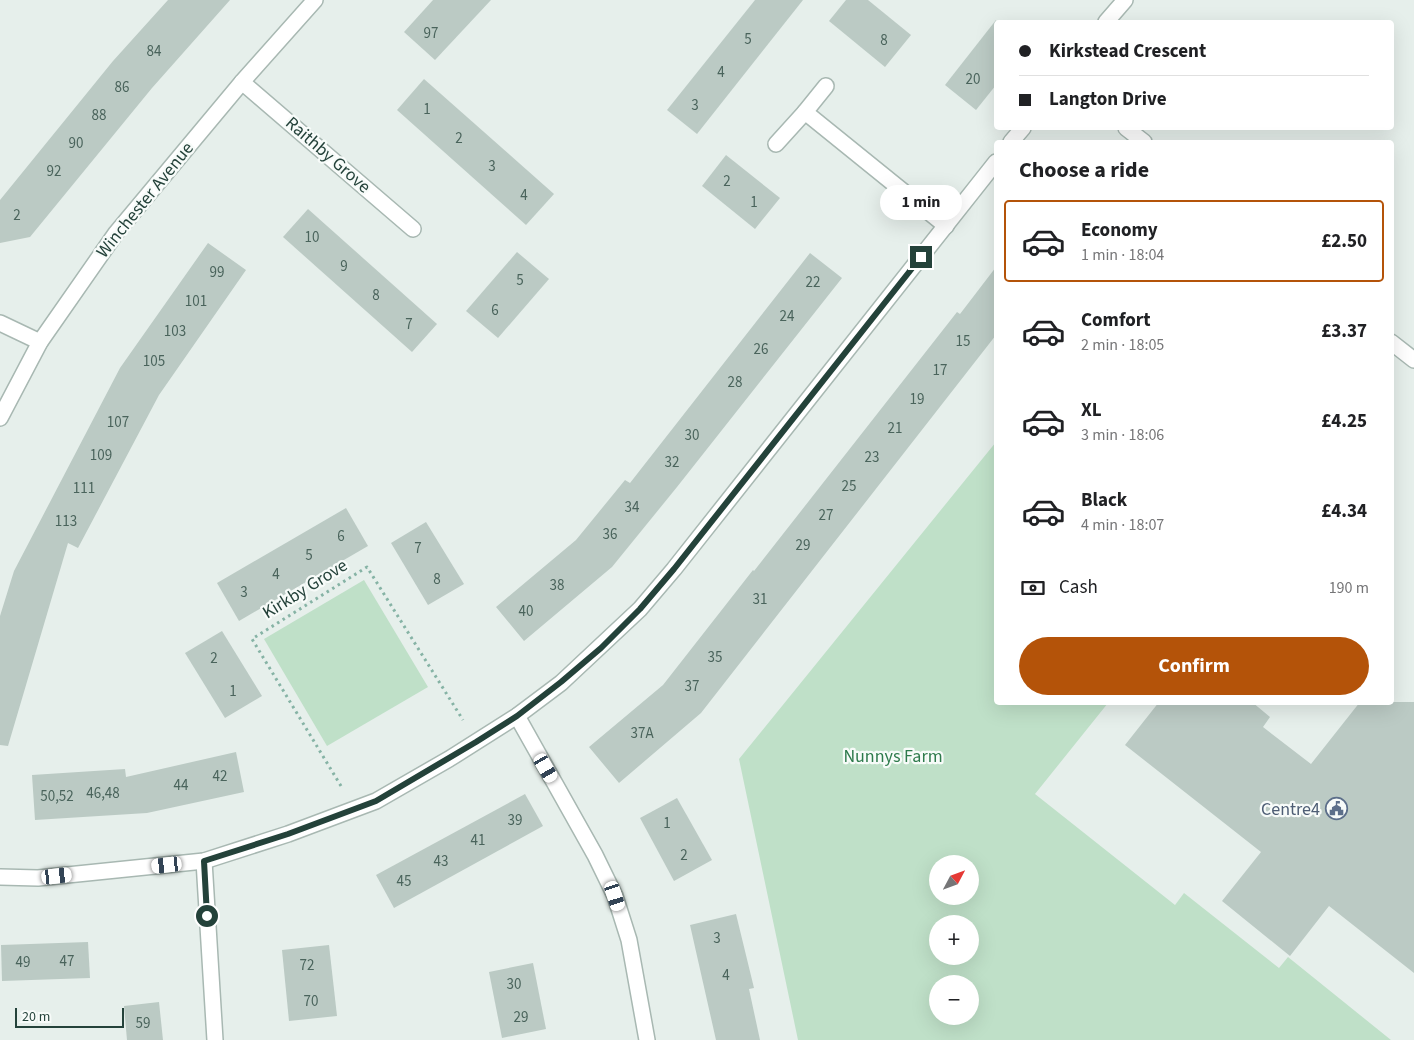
<!DOCTYPE html>
<html lang="en">
<head>
<meta charset="utf-8">
<style>
	:root { --surface:#fff; --page:#f2f2f2; --text:#202124; --muted:#757577; --line:#e0e0e0; --accent:#b45309 }
	body { margin:0; font-family:"Source Sans 3",sans-serif; background:var(--page); color:var(--text); height:100vh; display:flex; flex-direction:column; font-size:19px; white-space:nowrap }
	* { box-sizing:border-box; margin:0 }
	p { font-size:16px; color:var(--muted) }
	.icon { flex:none; width:28px; height:28px; fill:none; stroke:currentColor; stroke-width:2; stroke-linecap:round; stroke-linejoin:round }
	.map { position:relative; flex:1; overflow:hidden }
	.drawer { position:absolute; left:994px; top:140px; width:400px; height:565px; display:flex; flex-direction:column; background:var(--surface); border-radius:5px; box-shadow:0 5px 20px #0002 }
	.drawer>* { flex:none }
	.banner { position:absolute; left:994px; top:20px; width:400px; height:110px; border-radius:5px; box-shadow:0 5px 20px #0002; display:grid; align-content:center; height:110px; padding:0 25px; background:var(--surface) }
	.needle { width:32px; rotate:49deg }
	.fabs { position:absolute; left:929px; top:855px; display:grid; gap:10px }
	.fabs a { display:grid; place-items:center; width:50px; height:50px; border-radius:50%; background:var(--surface); box-shadow:0 5px 20px #0002; font-size:25px }
	.scale { position:absolute; left:15px; bottom:12px; width:109px; box-sizing:border-box; padding-left:5px; border:2px solid #24423a; border-top:0; font-size:14px; line-height:18px; white-space:nowrap; color:#24423a; -webkit-text-stroke:4px #f7fbf9; paint-order:stroke }
	.end { position:absolute; width:22px; height:22px; margin:-11px; border:6px solid #24423a; background:#fff; box-shadow:0 0 0 2px #fff }
	.from { border-radius:50% }
	.bubble { position:absolute; height:35px; border-radius:18px; background:var(--surface); box-shadow:0 5px 20px #0002; font-size:16px; font-weight:700; line-height:35px; text-align:center }
	.car { position:absolute; width:15px; height:30px; margin:-15px -8px; border-radius:6px; box-shadow:0 0 4px 1px #0007; background:linear-gradient(#fff 24%,#345 0 40%,#fff 0 76%,#345 0 86%,#fff 0) }
	.banner b { display:flex; align-items:center; gap:18px; height:48px; font-size:19px }
	.banner b+b { border-top:1px solid var(--line) }
	.banner i { width:12px; height:12px; background:var(--text) }
	ul { padding:0; list-style:none }
	li { display:flex; align-items:center; gap:15px; height:82px; margin:0 10px 8px; padding:0 15px; border:2px solid transparent; border-radius:5px }
	li div { flex:1 }
	li b { display:block; font-size:19px }
	li em { font-style:normal; font-weight:700 }
	li.active { border-color:var(--accent) }
	li>.icon { width:45px; height:45px; stroke-width:1.5 }
	h2 { padding:0 25px; font-size:22px; line-height:60px }
	.pay { display:flex; align-items:center; gap:12px; height:55px; padding:0 25px; font-size:19px }
	.pay p { margin-inline-start:auto }
	.button { display:flex; gap:10px; margin-top:auto; padding:10px 25px }
	.button a { flex:1; height:58px; border-radius:30px; background:var(--accent); color:#fff; font-size:20px; font-weight:700; line-height:58px; text-align:center }
	.map>svg:first-child { display:block }
	.green { fill:#bfe0c8; fill-rule:evenodd }
	.building { fill:#bbcac4 }
	.lines { fill:none; stroke-linecap:round; stroke-linejoin:round }
	.minor-casing { stroke:#a8b8b2; stroke-width:18 }
	.tertiary-casing { stroke:#a8b8b2; stroke-width:18 }
	.path { stroke:#86b3a5; stroke-width:3; stroke-dasharray:2.5 4; stroke-linecap:butt }
	.minor { stroke:#fff; stroke-width:15 }
	.tertiary { stroke:#fff; stroke-width:15 }
	.route { stroke:#24423a; stroke-width:6 }
	.labels { text-anchor:middle; dominant-baseline:central; stroke-width:4.5; stroke-linejoin:round; paint-order:stroke }
	.number-label { font-size:15px; fill:#4a645c }
	.street-label { font-size:18px; fill:#24423a; stroke:#f7fbf9 }
	.park-label { font-size:18px; fill:#2d7a4b; stroke:#f7fbf9 }
	.service-label { font-size:18px; fill:#4e5e75; stroke:#f7fbf9; text-anchor:end }
</style>
</head>
<body>
<div class="map">
<svg width="1414" height="1040" viewBox="0 0 1414 1040">
	<rect width="100%" height="100%" fill="#e6efeb"/>
	<!-- green -->
	<g class="green">
		<path d="M996 442V702L1108 703 1035 794 1175 905 1184 893 1279 968 1288 957 1391 1040H798L739 759ZM938 864H970V896H938ZM938 924H970V956H938ZM938 984H970V1016H938Z"/>
		<path d="M364 580 428 687 327 746 264 639Z"/>
	</g>
	<!-- building -->
	<g class="building">
		<path d="M168 0H230L152 88 30 237 0 243V200L113 61Z"/>
		<path d="M433 0H491L435 60 404 32Z"/>
		<path d="M755 0H803L697 134 667 110Z"/>
		<path d="M846 0H868L911 35 885 67 829 21Z"/>
		<path d="M996 20V85L976 110 945 85Z"/>
		<path d="M424 79 554 194 526 225 397 110Z"/>
		<path d="M726 155 780 198 755 229 702 186Z"/>
		<path d="M308 209 437 324 412 352 283 237Z"/>
		<path d="M208 243 246 270 159 395 78 548 68 543 8 746 0 745V616L14 571 120 368Z"/>
		<path d="M517 252 549 279 498 338 466 311Z"/>
		<path d="M810 253 842 278 677 487 612 567 524 641 496 607 576 540 625 480 630 483Z"/>
		<path d="M996 267V335L701 713 619 783 589 747 663 685 753 570 754 571 957 312 960 314Z"/>
		<path d="M346 508 368 546 239 621 217 583Z"/>
		<path d="M426 522 464 584 428 605 391 543Z"/>
		<path d="M222 631 262 696 225 718 185 653Z"/>
		<path d="M1159 702H1252L1270 717 1263 727 1311 764 1360 702H1414V973L1329 906 1290 956 1222 901 1261 852 1125 745Z"/>
		<path d="M236 752 244 792 147 813 35 820 32 775 125 769 126 777Z"/>
		<path d="M525 794 543 826 394 908 376 875Z"/>
		<path d="M677 798 712 860 674 881 640 818Z"/>
		<path d="M736 914 754 988 749 989 760 1040H716L690 925Z"/>
		<path d="M88 942 90 978 2 981 1 945Z"/>
		<path d="M329 945 337 1016 289 1021 282 950Z"/>
		<path d="M533 963 546 1029 502 1038 489 972Z"/>
		<path d="M159 1002 163 1040H127L124 1006Z"/>
	</g>
	<g class="lines">
		<defs>
			<g id="minor">
				<path d="M1106 22 1125 0"/>
				<path d="M242 82 413 229"/>
				<path d="M826 86 805 112 946 226"/>
				<path d="M1126 128 1144 142"/>
				<path d="M1011 142 1023 128"/>
				<path d="M776 144 805 112"/>
				<path d="M0 323 40 342"/>
				<path d="M1391 342 1414 360"/>
				<path d="M517 716 595 855 615 896 629 940 647 1040"/>
				<path d="M204 861 215 1040"/>
				<path d="M0 877 38 878 204 861 288 834 376 801 449 759 517 716 561 683 640 609 674 569 996 162"/>
			</g>
			<path id="tertiary" d="M0 418 40 342 116 233 242 82 315 0"/>
		</defs>
		<!-- minor casing -->
		<use href="#minor" class="minor-casing"/>
		<!-- tertiary casing -->
		<use href="#tertiary" class="tertiary-casing"/>
		<!-- path -->
		<path class="path" d="M341 786 252 639 367 567 463 720"/>
		<!-- minor -->
		<use href="#minor" class="minor"/>
		<!-- tertiary -->
		<use href="#tertiary" class="tertiary"/>
	</g>
	<g class="lines">
		<!-- route -->
		<path class="route" d="M207 916 204 861 288 834 376 801 476 742 517 716 561 682 601 648 640 609 674 569 921 257"/>
	</g>
	<!-- icons -->
	<defs>
		<symbol id="civic-ring" viewBox="-11 -11 22 22"><circle r="9.5" fill="#f7fbf9" stroke="#5c6f8a" stroke-width="1.5"/><path d="M-.6-6.5H3V-4.5H.6V-3L4-1V1h2V6H-6V1h2V-1L-.6-3ZM-1.2 2.5V6h2.4V2.5Z" fill="#5c6f8a"/></symbol>
	</defs>
	<g fill-rule="evenodd">
		<use href="#civic-ring" x="1324" y="796" width="25" height="25"/>
	</g>
	<g class="labels">
		<!-- number labels -->
		<g class="number-label">
			<text x="431" y="33">97</text>
			<text x="748" y="39">5</text>
			<text x="884" y="40">8</text>
			<text x="154" y="51">84</text>
			<text x="721" y="72">4</text>
			<text x="973" y="79">20</text>
			<text x="122" y="87">86</text>
			<text x="695" y="105">3</text>
			<text x="427" y="109">1</text>
			<text x="99" y="115">88</text>
			<text x="459" y="138">2</text>
			<text x="76" y="143">90</text>
			<text x="492" y="166">3</text>
			<text x="54" y="171">92</text>
			<text x="727" y="181">2</text>
			<text x="524" y="195">4</text>
			<text x="754" y="202">1</text>
			<text x="17" y="215">2</text>
			<text x="312" y="237">10</text>
			<text x="344" y="266">9</text>
			<text x="217" y="272">99</text>
			<text x="520" y="280">5</text>
			<text x="813" y="282">22</text>
			<text x="376" y="295">8</text>
			<text x="196" y="301">101</text>
			<text x="495" y="310">6</text>
			<text x="787" y="316">24</text>
			<text x="409" y="324">7</text>
			<text x="175" y="331">103</text>
			<text x="963" y="341">15</text>
			<text x="761" y="349">26</text>
			<text x="154" y="361">105</text>
			<text x="940" y="370">17</text>
			<text x="735" y="382">28</text>
			<text x="917" y="399">19</text>
			<text x="118" y="422">107</text>
			<text x="895" y="428">21</text>
			<text x="692" y="435">30</text>
			<text x="101" y="455">109</text>
			<text x="872" y="457">23</text>
			<text x="672" y="462">32</text>
			<text x="849" y="486">25</text>
			<text x="84" y="488">111</text>
			<text x="632" y="507">34</text>
			<text x="826" y="515">27</text>
			<text x="66" y="521">113</text>
			<text x="610" y="534">36</text>
			<text x="341" y="536">6</text>
			<text x="803" y="545">29</text>
			<text x="418" y="548">7</text>
			<text x="309" y="555">5</text>
			<text x="276" y="574">4</text>
			<text x="437" y="579">8</text>
			<text x="557" y="585">38</text>
			<text x="244" y="592">3</text>
			<text x="760" y="599">31</text>
			<text x="526" y="611">40</text>
			<text x="715" y="657">35</text>
			<text x="214" y="658">2</text>
			<text x="692" y="686">37</text>
			<text x="233" y="691">1</text>
			<text x="642" y="733">37A</text>
			<text x="220" y="776">42</text>
			<text x="181" y="785">44</text>
			<text x="103" y="793">46,48</text>
			<text x="57" y="796">50,52</text>
			<text x="515" y="820">39</text>
			<text x="667" y="823">1</text>
			<text x="478" y="840">41</text>
			<text x="684" y="855">2</text>
			<text x="441" y="861">43</text>
			<text x="404" y="881">45</text>
			<text x="717" y="938">3</text>
			<text x="67" y="961">47</text>
			<text x="23" y="962">49</text>
			<text x="307" y="965">72</text>
			<text x="726" y="975">4</text>
			<text x="514" y="984">30</text>
			<text x="311" y="1001">70</text>
			<text x="521" y="1017">29</text>
			<text x="143" y="1023">59</text>
		</g>
		<!-- street labels -->
		<g class="street-label">
			<text transform="translate(328 155) rotate(41)">Raithby Grove</text>
			<text transform="translate(145 200) rotate(-51)">Winchester Avenue</text>
			<text transform="translate(305 589) rotate(-32)">Kirkby Grove</text>
		</g>
		<!-- park labels -->
		<g class="park-label">
			<text x="893" y="756">Nunnys Farm</text>
		</g>
		<!-- service labels -->
		<g class="service-label">
			<text x="1320" y="809">Centre4</text>
		</g>
	</g>
</svg>
<div class="fabs">
<a><svg class="needle" viewBox="-14 -14 28 28"><path d="M0-13l5 13h-10z" fill="#e53935"/><path d="M0 13l5-13h-10z" fill="#757577"/></svg></a>
<a>+</a>
<a>−</a>
</div>
<div class="scale">20 m</div>
<i class="end from" style="left:207px;top:916px"></i>
<i class="end" style="left:921px;top:257px"></i>
<div class="bubble" style="left:880px;top:185px;width:82px">1 min</div>
<i class="car" style="left:546px;top:768px;rotate:150deg"></i>
<i class="car" style="left:167px;top:865px;rotate:264deg"></i>
<i class="car" style="left:57px;top:876px;rotate:84deg"></i>
<i class="car" style="left:615px;top:896px;rotate:162deg"></i>
<div class="banner">
<b><i class="from"></i>Kirkstead Crescent</b>
<b><i></i>Langton Drive</b>
</div>
<section class="drawer">
<h2>Choose a ride</h2>
<ul>
<li class="active"><svg class="icon" aria-label="car" viewBox="0 0 24 24"><path d="M5 17H2v-5l4-1 3-4h7l3 4 3 1v5h-3M9 17h6M6 11h13"/><circle cx="7" cy="17" r="2"/><circle cx="17" cy="17" r="2"/></svg><div><b>Economy</b><p>1 min · 18:04</p></div><em>£2.50</em></li>
<li><svg class="icon" aria-label="car" viewBox="0 0 24 24"><path d="M5 17H2v-5l4-1 3-4h7l3 4 3 1v5h-3M9 17h6M6 11h13"/><circle cx="7" cy="17" r="2"/><circle cx="17" cy="17" r="2"/></svg><div><b>Comfort</b><p>2 min · 18:05</p></div><em>£3.37</em></li>
<li><svg class="icon" aria-label="car" viewBox="0 0 24 24"><path d="M5 17H2v-5l4-1 3-4h7l3 4 3 1v5h-3M9 17h6M6 11h13"/><circle cx="7" cy="17" r="2"/><circle cx="17" cy="17" r="2"/></svg><div><b>XL</b><p>3 min · 18:06</p></div><em>£4.25</em></li>
<li><svg class="icon" aria-label="car" viewBox="0 0 24 24"><path d="M5 17H2v-5l4-1 3-4h7l3 4 3 1v5h-3M9 17h6M6 11h13"/><circle cx="7" cy="17" r="2"/><circle cx="17" cy="17" r="2"/></svg><div><b>Black</b><p>4 min · 18:07</p></div><em>£4.34</em></li>
</ul>
<div class="pay"><svg class="icon" aria-label="cash" viewBox="0 0 24 24"><path d="M3 7h18v10H3z"/><circle cx="12" cy="12" r="2"/></svg>Cash<p>190 m</p></div>
<div class="button"><a>Confirm</a></div>
</section>
</div>
</body>
</html>
